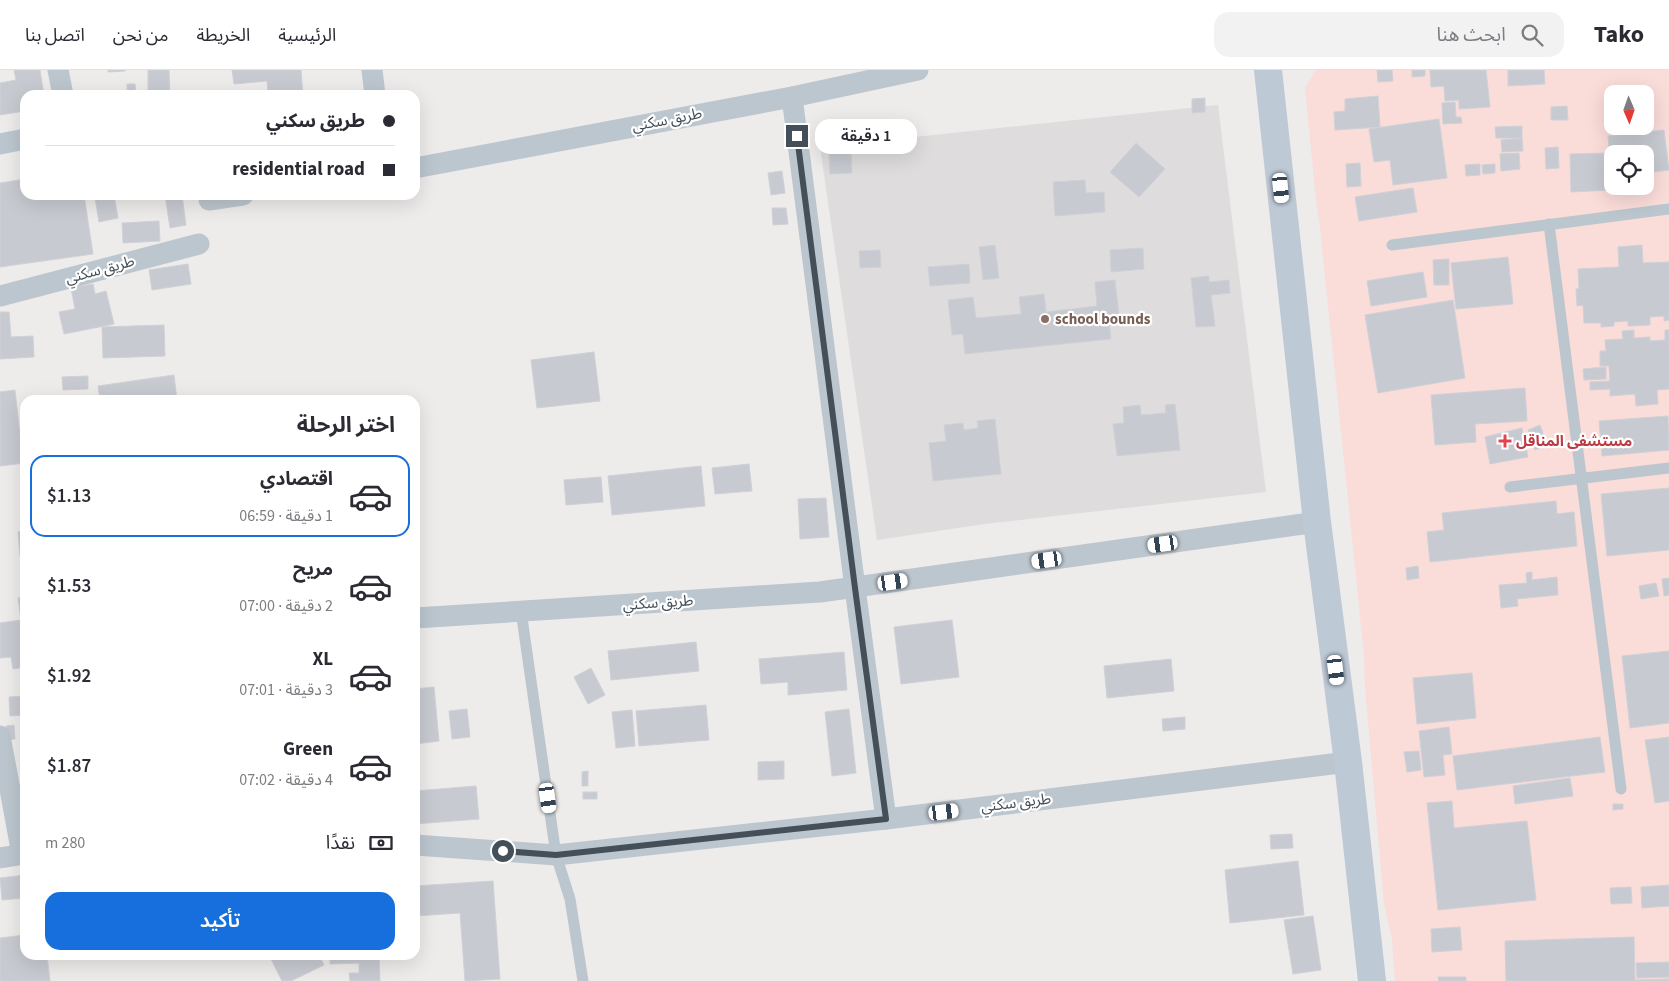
<!DOCTYPE html>
<html lang="ar">
<head>
<meta charset="utf-8">
<style>
	:root { --surface:#fff; --page:#f2f2f3; --text:#2b2b33; --muted:#7c7c81; --line:#e1e1e2; --accent:#166fdd }
	body { margin:0; font-family:"Source Sans 3","Noto Sans Arabic",sans-serif; background:var(--page); color:var(--text); direction:rtl; height:100vh; display:flex; flex-direction:column; font-size:19px; white-space:nowrap }
	* { box-sizing:border-box; margin:0 }
	p { font-size:16px; color:var(--muted) }
	.icon { flex:none; width:28px; height:28px; fill:none; stroke:currentColor; stroke-width:2; stroke-linecap:round; stroke-linejoin:round }
	.map { position:relative; flex:1; overflow:hidden; direction:ltr }
	.details { position:absolute; left:20px; top:325px; width:400px; height:565px; display:flex; flex-direction:column; background:var(--surface); border-radius:15px; box-shadow:0 5px 20px #0002; direction:rtl }
	.details>* { flex:none }
	.guide { position:absolute; left:20px; top:20px; width:400px; height:110px; border-radius:15px; box-shadow:0 5px 20px #0002; direction:rtl; display:grid; align-content:center; height:110px; padding:0 25px; background:var(--surface) }
	.needle { width:32px; rotate:178deg }
	.tools { position:absolute; left:1604px; top:15px; display:grid; gap:10px }
	.tools a { display:grid; place-items:center; width:50px; height:50px; border-radius:10px; background:var(--surface); box-shadow:0 5px 20px #0002; font-size:25px }
	.end { position:absolute; width:22px; height:22px; margin:-11px; border:6px solid #444f59; background:#fff; box-shadow:0 0 0 2px #fff }
	.from { border-radius:50% }
	.bubble { position:absolute; height:35px; border-radius:15px; background:var(--surface); box-shadow:0 5px 20px #0002; font-size:16px; font-weight:600; line-height:35px; text-align:center; direction:rtl }
	.car { position:absolute; width:15px; height:30px; margin:-15px -8px; border-radius:6px; box-shadow:0 0 4px 1px #0007; background:linear-gradient(#fff 24%,#345 0 40%,#fff 0 76%,#345 0 86%,#fff 0) }
	.guide b { display:flex; align-items:center; gap:18px; height:48px; font-size:19px }
	.guide b+b { border-top:1px solid var(--line) }
	.guide i { width:12px; height:12px; background:var(--text) }
	ul { padding:0; list-style:none }
	li { display:flex; align-items:center; gap:15px; height:82px; margin:0 10px 8px; padding:0 15px; border:2px solid transparent; border-radius:15px }
	li div { flex:1 }
	li b { display:block; font-size:19px }
	li em { font-style:normal; font-weight:600 }
	li.selected { border-color:var(--accent) }
	li>.icon { width:45px; height:45px; stroke-width:1.5 }
	h2 { padding:0 25px; font-size:22px; line-height:60px }
	.pay { display:flex; align-items:center; gap:12px; height:55px; padding:0 25px; font-size:19px }
	.pay p { margin-inline-start:auto }
	.primary-button { display:flex; gap:10px; margin-top:auto; padding:10px 25px }
	.primary-button a { flex:1; height:58px; border-radius:15px; background:var(--accent); color:#fff; font-size:20px; font-weight:600; line-height:58px; text-align:center }
	header { display:flex; align-items:center; gap:30px; box-sizing:border-box; height:70px; padding:0 25px; background:var(--surface); border-bottom:1px solid var(--line) }
	header strong { font-size:24px }
	nav { display:flex; gap:28px; margin-inline-start:auto; font-size:18px }
	.search { width:350px; height:45px; background:var(--page); display:flex; align-items:center; gap:12px; box-sizing:border-box; padding:0 18px; border-radius:15px; color:var(--muted); font-size:19px }
	.map>svg:first-child { display:block }
	.education { fill:#dfdcdd }
	.medical { fill:#fadcd9; fill-rule:evenodd }
	.building { fill:#c8cad1; stroke:#cfd1d7 }
	.lines { fill:none; stroke-linecap:round; stroke-linejoin:round }
	.lane { stroke:#bcc6ce; stroke-width:11 }
	.street { stroke:#bcc6ce; stroke-width:21 }
	.secondary { stroke:#bdc9d5; stroke-width:28 }
	.route { stroke:#444f59; stroke-width:6 }
	.education-dot { fill:#8d6e63; stroke:#fff; stroke-width:2 }
	.health-dot { fill:#e0444e; stroke:#fff; stroke-width:2 }
	.labels { text-anchor:middle; dominant-baseline:central; stroke-width:4.5; stroke-linejoin:round; paint-order:stroke }
	.street-label { font-size:15px; fill:#444f59; stroke:#fff }
	.education-label { font-size:15px; font-weight:bold; fill:#785e54; stroke:#fff; text-anchor:start }
	.health-label { font-size:15px; font-weight:bold; fill:#be3a42; stroke:#fff; text-anchor:start }
</style>
</head>
<body>
<header>
<strong>Tako</strong>
<div class="search"><svg class="icon" aria-label="search" viewBox="0 0 24 24"><circle cx="10" cy="10" r="6"/><path d="M15 15l6 6"/></svg>ابحث هنا</div>
<nav><a>الرئيسية</a><a>الخريطة</a><a>من نحن</a><a>اتصل بنا</a></nav>
</header>
<div class="map">
<svg width="1669" height="911" viewBox="0 0 1669 911">
	<rect width="100%" height="100%" fill="#eeebeb"/>
	<!-- education -->
	<path class="education" d="M1218 35 1266 422 985 454 877 470 820 77Z"/>
	<!-- medical -->
	<path class="medical" d="M1316 0H1669V911H1395L1392 869 1384 833 1365 618 1364 585 1320 158 1316 130 1305 18ZM1612 24H1645V56H1612ZM1612 84H1645V116H1612Z"/>
	<!-- building -->
	<g class="building">
		<path d="M14 0H40L44 25H25V41L0 45V13L16 10Z"/>
		<path d="M108 0H125V1L108 2Z"/>
		<path d="M148 0H169L170 24 148 25Z"/>
		<path d="M232 0H301L303 25H268L267 11 234 14Z"/>
		<path d="M1377 0H1392L1393 11 1378 12Z"/>
		<path d="M1412 0H1425V6L1412 7Z"/>
		<path d="M1430 0H1486L1490 37 1459 39V30L1445 31 1444 16 1431 17Z"/>
		<path d="M1508 0H1544L1545 14 1508 16Z"/>
		<path d="M127 14H135L136 25H127Z"/>
		<path d="M1378 26 1380 57 1335 60 1334 42 1345 41V29Z"/>
		<path d="M1205 28V42L1192 43V29Z"/>
		<path d="M1455 32 1456 47H1461L1462 53 1443 54 1442 33Z"/>
		<path d="M1567 36 1568 50H1551V37Z"/>
		<path d="M1439 49 1447 108 1393 115 1390 90 1374 92 1369 59Z"/>
		<path d="M1522 56V68H1496L1495 57Z"/>
		<path d="M1664 60 1669 100 1645 103V84H1612V113L1608 66Z"/>
		<path d="M1522 68 1523 81 1502 82 1501 70Z"/>
		<path d="M1136 73 1165 99 1139 127 1110 102Z"/>
		<path d="M1558 77 1559 98 1546 99 1545 78Z"/>
		<path d="M25 81V125H84L93 184 0 197V113L25 109 21 82Z"/>
		<path d="M851 82 852 103 830 104 829 83Z"/>
		<path d="M1519 83 1520 99 1501 101 1500 84Z"/>
		<path d="M1609 83 1610 120 1571 122 1570 84Z"/>
		<path d="M1360 93 1361 116 1347 117 1346 94Z"/>
		<path d="M1480 94V105L1466 106 1465 95Z"/>
		<path d="M1495 94V103L1483 104 1482 95Z"/>
		<path d="M782 101 785 123 771 125 768 103Z"/>
		<path d="M1085 110 1086 123 1104 122 1105 142 1055 146 1053 112Z"/>
		<path d="M1613 116H1629L1630 124 1614 125Z"/>
		<path d="M1413 118 1417 142 1359 151 1355 127Z"/>
		<path d="M114 125 118 148 99 152 95 128Z"/>
		<path d="M165 125H182L186 155 170 158Z"/>
		<path d="M772 138H786L788 154 773 155Z"/>
		<path d="M159 151 160 171 123 173 122 153Z"/>
		<path d="M995 175 999 208 983 210 979 177Z"/>
		<path d="M1642 175 1643 193 1669 192V250L1664 251V246L1650 247V255L1628 256V251L1614 252V256L1601 257V253H1584L1583 235 1577 236 1576 219H1579L1578 199 1619 197 1618 177Z"/>
		<path d="M1143 178 1144 199 1111 202 1110 180Z"/>
		<path d="M880 180 881 197 860 198 859 181Z"/>
		<path d="M1508 187 1513 234 1456 239 1451 193Z"/>
		<path d="M1449 189V215H1434L1433 190Z"/>
		<path d="M188 194 191 214 152 220 149 200Z"/>
		<path d="M969 194 970 213 930 216 928 197Z"/>
		<path d="M1423 202 1427 227 1371 236 1367 211Z"/>
		<path d="M1209 206V212L1229 210 1230 223 1211 225 1215 256 1196 257 1191 208Z"/>
		<path d="M1115 210 1119 245H1108L1111 269 965 284 963 264 952 265 948 230 973 227 976 248 1021 244 1019 227 1044 224 1046 242 1097 236 1095 212Z"/>
		<path d="M93 214 95 224 106 221 114 254 64 264 59 242 75 239 71 218Z"/>
		<path d="M1453 230 1465 308 1378 323 1365 245Z"/>
		<path d="M0 242H9L11 267 33 266 34 287 0 289Z"/>
		<path d="M164 255 165 286 103 288 102 257Z"/>
		<path d="M1634 260V268L1650 267V271L1665 270V260H1669V319L1657 320 1658 334 1636 336 1635 324 1610 326V319L1590 320V312L1610 311 1609 296H1600V281H1606L1605 270 1623 269 1622 261Z"/>
		<path d="M594 282 600 331 537 338 531 290Z"/>
		<path d="M1606 297V309L1584 310 1583 299Z"/>
		<path d="M174 305 177 330H100L98 316Z"/>
		<path d="M88 306V319L63 320 62 307Z"/>
		<path d="M1525 318 1527 351 1475 354 1476 372 1435 375 1431 325Z"/>
		<path d="M15 320 22 383 25 382V393L0 396V322Z"/>
		<path d="M1175 334 1180 380 1117 386 1113 354 1124 353 1123 337 1140 335 1141 345 1166 343 1165 335Z"/>
		<path d="M1668 346 1669 380 1602 386 1599 351Z"/>
		<path d="M995 349 1001 404 933 411 929 373 946 371 944 355 963 353 964 360 978 358 977 351Z"/>
		<path d="M1540 355 1547 375 1535 380 1528 360Z"/>
		<path d="M1522 358 1528 387 1490 394 1485 367Z"/>
		<path d="M749 394 752 421 715 424 712 398Z"/>
		<path d="M701 396 705 436 612 445 608 406Z"/>
		<path d="M601 407 603 432 566 435 564 410Z"/>
		<path d="M1669 418V480L1607 486 1601 424Z"/>
		<path d="M826 428 829 467 800 469 798 429Z"/>
		<path d="M1556 431 1557 444 1574 442 1577 476 1430 492 1427 462 1444 460 1442 443Z"/>
		<path d="M25 461V486H20L18 462Z"/>
		<path d="M1418 496 1419 508 1407 510 1406 498Z"/>
		<path d="M1532 502V510L1557 507 1558 525 1517 529 1518 536 1501 538 1499 515 1527 513 1526 503Z"/>
		<path d="M1669 508V525L1664 526 1662 509Z"/>
		<path d="M1656 513 1659 526 1641 529 1639 516Z"/>
		<path d="M25 527V597L13 599 11 587 0 588V553L21 550 18 528Z"/>
		<path d="M952 550 959 607 901 614 894 557Z"/>
		<path d="M696 572 699 601 611 610 608 581Z"/>
		<path d="M1669 581V653L1630 658 1622 586Z"/>
		<path d="M844 582 847 620 788 625V612L761 614 759 589Z"/>
		<path d="M1171 589 1174 621 1107 628 1104 596Z"/>
		<path d="M591 598 605 625 588 634 574 607Z"/>
		<path d="M1472 603 1476 648 1417 654 1413 608Z"/>
		<path d="M434 617 439 671 415 674V619Z"/>
		<path d="M25 626V645L10 646 9 627Z"/>
		<path d="M706 635 709 670 639 676 636 641Z"/>
		<path d="M467 639 470 667 452 669 449 641Z"/>
		<path d="M849 639 856 703 832 706 825 642Z"/>
		<path d="M632 640 635 676 616 678 612 642Z"/>
		<path d="M1185 647V659L1163 661 1162 649Z"/>
		<path d="M14 655 15 669 8 670 6 656Z"/>
		<path d="M1449 657 1452 684 1443 685 1445 705 1424 707 1419 661Z"/>
		<path d="M1600 667 1605 702 1457 720 1453 686Z"/>
		<path d="M1669 667V731L1655 733 1645 670Z"/>
		<path d="M1419 681 1421 700 1407 702 1404 682Z"/>
		<path d="M784 691V709L758 710V692Z"/>
		<path d="M588 701V716H582V702Z"/>
		<path d="M1570 708 1573 726 1515 734 1513 716Z"/>
		<path d="M476 716 479 749 415 754V721Z"/>
		<rect x="583" y="722" width="14" height="7"/>
		<path d="M1452 731 1454 758 1527 751 1536 830 1438 840 1427 733Z"/>
		<path d="M1613 734H1623V739L1613 740Z"/>
		<path d="M1292 764 1293 778 1271 779 1270 765Z"/>
		<path d="M1298 791 1304 845 1230 853 1225 800Z"/>
		<path d="M25 805V828L2 830 0 808Z"/>
		<path d="M493 811 500 909 465 911 460 843 415 846V816Z"/>
		<path d="M1669 815V836L1642 838 1641 817Z"/>
		<path d="M1631 817 1632 833 1611 834 1610 818Z"/>
		<path d="M1313 846 1321 900 1293 904 1284 850Z"/>
		<path d="M1460 857 1462 880 1432 882 1431 859Z"/>
		<path d="M25 865V885H47L50 911H0V868Z"/>
		<path d="M1634 867 1635 910 1669 909V911H1506L1505 871Z"/>
		<path d="M269 885H319L324 895 291 911H282Z"/>
		<path d="M330 885H379L380 911H350L349 903H359V893L330 894Z"/>
		<path d="M1669 892V907L1637 908 1636 893Z"/>
		<path d="M1438 907H1466V911H1439Z"/>
	</g>
	<g class="lines">
		<!-- lane -->
		<g class="lane">
			<path d="M1549 154 1621 719"/>
			<path d="M1392 175 1669 139"/>
			<path d="M1510 417 1669 398"/>
			<path d="M521 541 556 785 570 829 583 911"/>
		</g>
		<!-- street -->
		<g class="street">
			<path d="M58 0 63 25"/>
			<path d="M372 0 375 25"/>
			<path d="M792 27 855 518 886 749"/>
			<path d="M0 74 25 69"/>
			<path d="M415 98 792 27 918 0"/>
			<path d="M209 130 243 125"/>
			<path d="M0 226 199 174"/>
			<path d="M415 548 820 522 1317 452"/>
			<path d="M0 666 22 784"/>
			<path d="M415 775 556 785 886 749 1348 692"/>
			<path d="M0 788 25 784"/>
		</g>
		<!-- secondary -->
		<path class="secondary" d="M1268 0 1317 452 1348 692 1372 911"/>
	</g>
	<g class="lines">
		<!-- route -->
		<path class="route" d="M503 781 556 785 886 749 855 518 797 66"/>
	</g>
	<!-- markers -->
	<circle class="education-dot" cx="1045" cy="249" r="5"/>
	<path class="health-dot" d="M1502.5 363.5h5v5h5v5h-5v5h-5v-5h-5v-5h5z"/>
	<g class="labels">
		<!-- street labels -->
		<g class="street-label">
			<text transform="translate(667 50) rotate(-11)">طريق سكني</text>
			<text transform="translate(100 200) rotate(-15)">طريق سكني</text>
			<text transform="translate(658 533) rotate(-4)">طريق سكني</text>
			<text transform="translate(1016 733) rotate(-7)">طريق سكني</text>
		</g>
		<!-- education labels -->
		<g class="education-label">
			<text x="1055" y="249">school bounds</text>
		</g>
		<!-- health labels -->
		<g class="health-label">
			<text x="1516" y="371">مستشفى المناقل</text>
		</g>
	</g>
</svg>
<div class="tools">
<a><svg class="needle" viewBox="-14 -14 28 28"><path d="M0-13l5 13h-10z" fill="#e53935"/><path d="M0 13l5-13h-10z" fill="#7c7c81"/></svg></a>
<a><svg class="icon" aria-label="locate" viewBox="0 0 24 24"><circle cx="12" cy="12" r="6"/><path d="M12 2v4M12 18v4M2 12h4M18 12h4"/></svg></a>
</div>
<i class="end from" style="left:503px;top:781px"></i>
<i class="end" style="left:797px;top:66px"></i>
<div class="bubble" style="left:815px;top:49px;width:102px">1 دقيقة</div>
<i class="car" style="left:1281px;top:118px;rotate:174deg"></i>
<i class="car" style="left:1163px;top:474px;rotate:262deg"></i>
<i class="car" style="left:1047px;top:490px;rotate:262deg"></i>
<i class="car" style="left:893px;top:512px;rotate:82deg"></i>
<i class="car" style="left:1336px;top:600px;rotate:173deg"></i>
<i class="car" style="left:548px;top:728px;rotate:172deg"></i>
<i class="car" style="left:944px;top:742px;rotate:83deg"></i>
<div class="guide">
<b><i class="from"></i>طريق سكني</b>
<b><i></i>residential road</b>
</div>
<section class="details">
<h2>اختر الرحلة</h2>
<ul>
<li class="selected"><svg class="icon" aria-label="car" viewBox="0 0 24 24"><path d="M5 17H2v-5l4-1 3-4h7l3 4 3 1v5h-3M9 17h6M6 11h13"/><circle cx="7" cy="17" r="2"/><circle cx="17" cy="17" r="2"/></svg><div><b>اقتصادي</b><p>1 دقيقة · 06:59</p></div><em>$1.13</em></li>
<li><svg class="icon" aria-label="car" viewBox="0 0 24 24"><path d="M5 17H2v-5l4-1 3-4h7l3 4 3 1v5h-3M9 17h6M6 11h13"/><circle cx="7" cy="17" r="2"/><circle cx="17" cy="17" r="2"/></svg><div><b>مريح</b><p>2 دقيقة · 07:00</p></div><em>$1.53</em></li>
<li><svg class="icon" aria-label="car" viewBox="0 0 24 24"><path d="M5 17H2v-5l4-1 3-4h7l3 4 3 1v5h-3M9 17h6M6 11h13"/><circle cx="7" cy="17" r="2"/><circle cx="17" cy="17" r="2"/></svg><div><b>XL</b><p>3 دقيقة · 07:01</p></div><em>$1.92</em></li>
<li><svg class="icon" aria-label="car" viewBox="0 0 24 24"><path d="M5 17H2v-5l4-1 3-4h7l3 4 3 1v5h-3M9 17h6M6 11h13"/><circle cx="7" cy="17" r="2"/><circle cx="17" cy="17" r="2"/></svg><div><b>Green</b><p>4 دقيقة · 07:02</p></div><em>$1.87</em></li>
</ul>
<div class="pay"><svg class="icon" aria-label="cash" viewBox="0 0 24 24"><path d="M3 7h18v10H3z"/><circle cx="12" cy="12" r="2"/></svg>نقدًا<p>280 m</p></div>
<div class="primary-button"><a>تأكيد</a></div>
</section>
</div>
</body>
</html>
